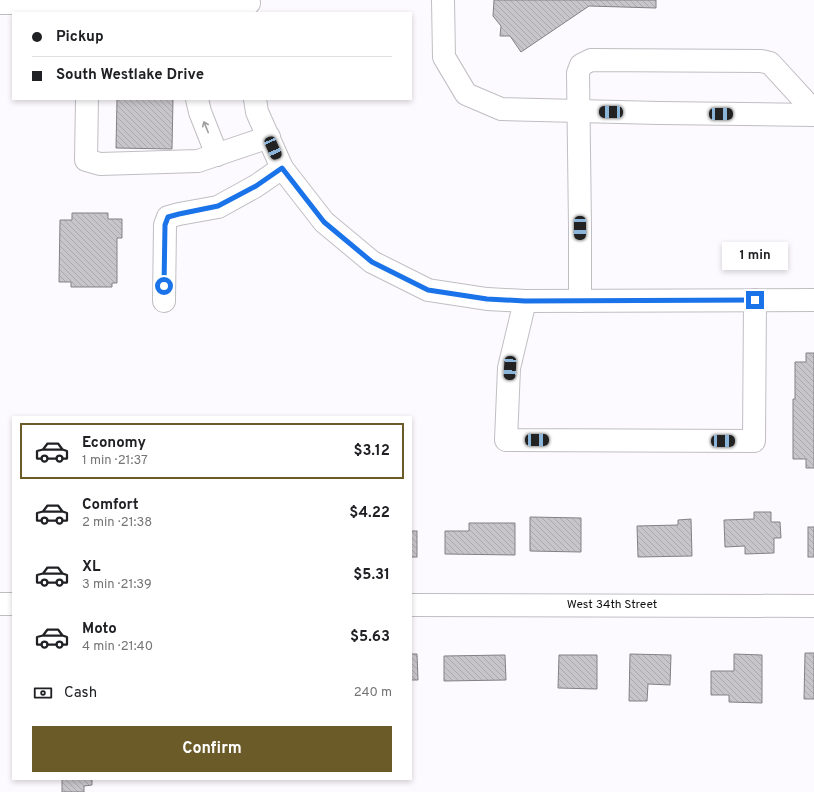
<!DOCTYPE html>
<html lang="en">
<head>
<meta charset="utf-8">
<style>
	:root { --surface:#fff; --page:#f2f2f2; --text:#202124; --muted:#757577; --line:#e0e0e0; --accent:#6a5b29 }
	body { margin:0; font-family:Overpass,sans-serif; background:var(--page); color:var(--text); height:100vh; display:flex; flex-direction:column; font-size:15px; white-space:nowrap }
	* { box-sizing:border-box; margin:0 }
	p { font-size:13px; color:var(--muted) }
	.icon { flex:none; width:22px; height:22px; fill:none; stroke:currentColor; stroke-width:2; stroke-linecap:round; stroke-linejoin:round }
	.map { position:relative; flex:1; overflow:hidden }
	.sheet { position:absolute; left:12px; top:416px; width:400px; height:364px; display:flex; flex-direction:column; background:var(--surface); border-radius:0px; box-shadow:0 2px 6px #0003 }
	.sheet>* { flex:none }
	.top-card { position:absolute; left:12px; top:12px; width:400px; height:88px; border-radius:0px; box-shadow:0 2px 6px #0003; display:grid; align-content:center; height:88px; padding:0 20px; background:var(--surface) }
	.end { position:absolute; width:18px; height:18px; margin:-9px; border:5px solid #1a73e8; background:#fff; box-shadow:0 0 0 2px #fff }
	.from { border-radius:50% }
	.bubble { position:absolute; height:28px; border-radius:0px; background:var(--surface); box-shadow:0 2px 6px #0003; font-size:13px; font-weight:700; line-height:28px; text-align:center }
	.car { position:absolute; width:12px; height:24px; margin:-12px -6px; border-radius:5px; box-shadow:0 0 3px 1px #0007; background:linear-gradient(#222 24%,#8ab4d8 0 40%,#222 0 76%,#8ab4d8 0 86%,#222 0) }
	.top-card b { display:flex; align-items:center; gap:14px; height:38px; font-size:15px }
	.top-card b+b { border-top:1px solid var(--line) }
	.top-card i { width:10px; height:10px; background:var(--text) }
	ul { padding:7px 0 0; list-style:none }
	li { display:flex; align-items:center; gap:12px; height:56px; margin:0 8px 6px; padding:0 12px; border:2px solid transparent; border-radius:0px }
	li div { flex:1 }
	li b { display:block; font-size:15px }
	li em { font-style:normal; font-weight:700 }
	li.active { border-color:var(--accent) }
	li>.icon { width:36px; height:36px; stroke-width:1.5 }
	.pay { display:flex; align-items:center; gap:10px; height:44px; padding:0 20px; font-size:15px }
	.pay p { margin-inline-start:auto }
	.cta { display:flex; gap:8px; margin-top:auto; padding:8px 20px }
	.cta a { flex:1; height:46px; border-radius:0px; background:var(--accent); color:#fff; font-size:16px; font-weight:700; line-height:46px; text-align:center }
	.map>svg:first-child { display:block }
	.building { fill:url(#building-back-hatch); stroke:#838186 }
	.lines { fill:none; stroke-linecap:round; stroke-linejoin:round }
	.minor-casing { stroke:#c0bec3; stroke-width:24 }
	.minor { stroke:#fff; stroke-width:22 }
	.oneway { stroke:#a09fa0 }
	.route { stroke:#1a73e8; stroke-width:5 }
	.labels { text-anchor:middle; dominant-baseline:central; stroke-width:4; stroke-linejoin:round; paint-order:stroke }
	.street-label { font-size:12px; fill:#111012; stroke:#fff }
</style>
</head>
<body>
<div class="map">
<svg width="814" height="792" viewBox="0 0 814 792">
	<defs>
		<pattern id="building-back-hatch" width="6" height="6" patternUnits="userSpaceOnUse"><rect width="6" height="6" fill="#c7c5ca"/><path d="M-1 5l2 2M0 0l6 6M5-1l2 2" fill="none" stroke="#aaa8ac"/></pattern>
	</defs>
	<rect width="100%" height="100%" fill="#fcfaff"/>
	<!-- building -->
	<g class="building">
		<path d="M494 0H656V8L589 6 521 52 510 36H500L501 26 493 16Z"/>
		<path d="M117 99H173L172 149 116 148Z"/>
		<path d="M72 213H108V219H122V238H117V283H112V287H71V282H59L60 220H72Z"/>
		<path d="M806 353H814V468H806V459H793V399H795V362H806Z"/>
		<path d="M754 512H771V522H780L781 538H774V553L745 554V546L725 547 724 520 754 519Z"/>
		<path d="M530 517 581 518V552L530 551Z"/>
		<path d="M691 519 692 556 638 557 637 526 678 525V520Z"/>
		<path d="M469 523H515V555L445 554V531H469Z"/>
		<rect x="808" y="527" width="6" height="30"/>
		<rect x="411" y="531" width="6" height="26"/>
		<path d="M805 653H814V699H804Z"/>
		<path d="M411 654H417L418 680H411Z"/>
		<path d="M630 654 671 655 670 685 648 684 647 701H629Z"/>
		<path d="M734 654 762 655V703L729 702V695H711V671H734Z"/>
		<path d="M505 655 506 680 444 681V656Z"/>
		<path d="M559 655H597V689L558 688Z"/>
		<path d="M62 779H92V785L84 786V792H62Z"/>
	</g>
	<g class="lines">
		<defs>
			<g id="minor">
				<path d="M443 0 444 57 466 94 501 109 659 113 814 115"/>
				<path d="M0 3H249"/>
				<path d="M87 99 86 160 100 164 198 161 269 137"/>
				<path d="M197 99 200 112 217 155"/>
				<path d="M255 99 257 112 282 168 324 222 372 262 428 290 487 299 525 301 814 300"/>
				<path d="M164 301 165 225 168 217 179 214 218 207 256 186 282 168"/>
				<path d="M525 301 509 368 506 440 754 441 755 300"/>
				<path d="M580 301V228L578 73 581 65 591 60 761 61 770 63 814 111"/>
				<path d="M0 604H13"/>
				<path d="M411 605 814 606"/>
			</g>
		</defs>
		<!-- minor casing -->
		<use href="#minor" class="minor-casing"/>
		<!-- minor -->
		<use href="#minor" class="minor"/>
	</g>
	<!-- one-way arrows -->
	<defs><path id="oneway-shaft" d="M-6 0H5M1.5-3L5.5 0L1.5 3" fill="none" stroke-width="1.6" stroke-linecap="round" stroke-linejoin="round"/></defs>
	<use class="oneway" href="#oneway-shaft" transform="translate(206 127) rotate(-112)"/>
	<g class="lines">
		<!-- route -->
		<path class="route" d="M164 286 165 225 168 217 179 214 218 206 256 186 282 168 324 222 372 262 428 290 487 299 525 301 755 300"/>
	</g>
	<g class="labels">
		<!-- street labels -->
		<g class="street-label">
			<text x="612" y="605">West 34th Street</text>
		</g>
	</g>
</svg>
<i class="end from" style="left:164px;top:286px"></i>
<i class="end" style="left:755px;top:300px"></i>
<div class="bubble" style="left:722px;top:242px;width:66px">1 min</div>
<i class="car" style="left:611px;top:112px;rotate:271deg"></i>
<i class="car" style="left:721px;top:114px;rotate:90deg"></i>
<i class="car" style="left:273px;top:148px;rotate:156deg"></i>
<i class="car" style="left:580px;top:228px;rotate:180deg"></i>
<i class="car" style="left:510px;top:368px;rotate:183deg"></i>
<i class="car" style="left:537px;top:440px;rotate:90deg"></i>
<i class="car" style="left:723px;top:441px;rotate:90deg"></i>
<div class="top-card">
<b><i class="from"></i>Pickup</b>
<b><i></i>South Westlake Drive</b>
</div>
<section class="sheet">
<ul>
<li class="active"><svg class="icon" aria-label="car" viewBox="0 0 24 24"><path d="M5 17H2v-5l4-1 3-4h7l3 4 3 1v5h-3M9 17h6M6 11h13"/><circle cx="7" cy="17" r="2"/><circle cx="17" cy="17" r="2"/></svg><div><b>Economy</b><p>1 min · 21:37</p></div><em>$3.12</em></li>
<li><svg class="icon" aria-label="car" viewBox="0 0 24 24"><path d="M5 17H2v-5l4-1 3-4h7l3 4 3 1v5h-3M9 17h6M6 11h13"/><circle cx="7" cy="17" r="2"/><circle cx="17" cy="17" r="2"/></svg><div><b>Comfort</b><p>2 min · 21:38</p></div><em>$4.22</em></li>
<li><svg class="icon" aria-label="car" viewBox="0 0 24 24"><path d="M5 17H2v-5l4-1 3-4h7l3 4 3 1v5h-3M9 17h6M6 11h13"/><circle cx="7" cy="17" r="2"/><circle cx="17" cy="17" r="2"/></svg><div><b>XL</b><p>3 min · 21:39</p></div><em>$5.31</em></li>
<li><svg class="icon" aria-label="car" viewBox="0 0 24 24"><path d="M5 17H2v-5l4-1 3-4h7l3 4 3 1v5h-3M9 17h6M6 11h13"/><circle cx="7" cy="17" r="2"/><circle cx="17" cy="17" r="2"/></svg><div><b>Moto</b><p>4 min · 21:40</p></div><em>$5.63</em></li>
</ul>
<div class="pay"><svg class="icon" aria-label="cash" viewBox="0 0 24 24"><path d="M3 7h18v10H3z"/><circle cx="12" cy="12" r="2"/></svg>Cash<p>240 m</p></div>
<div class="cta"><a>Confirm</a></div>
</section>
</div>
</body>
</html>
